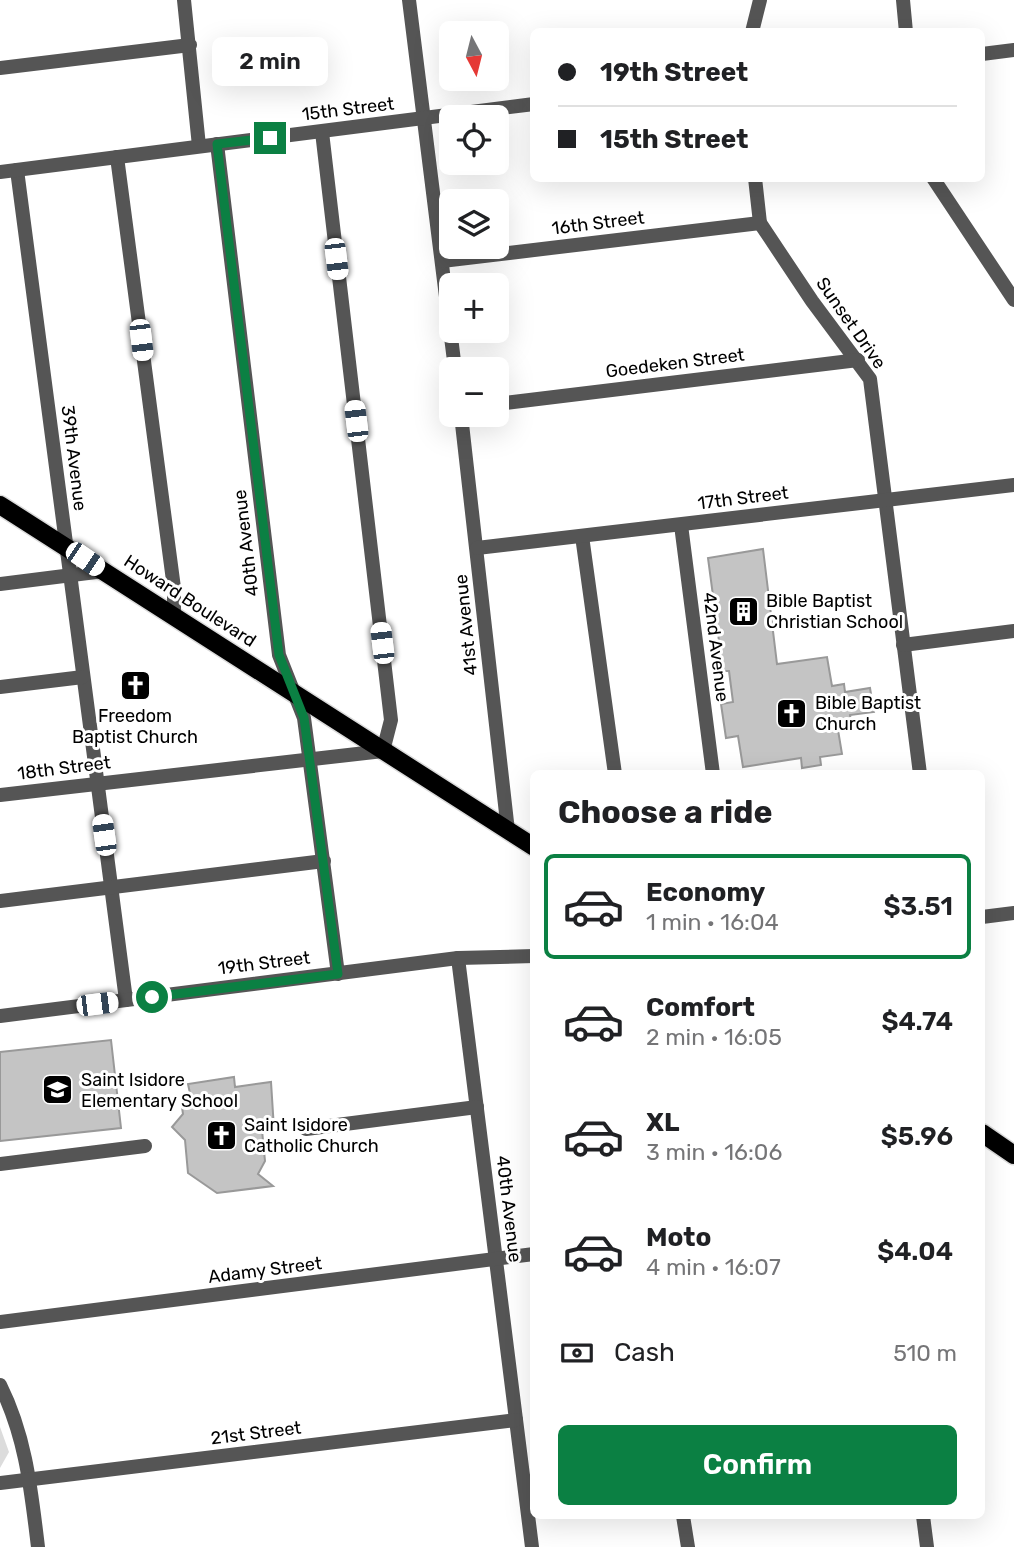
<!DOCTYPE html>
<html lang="en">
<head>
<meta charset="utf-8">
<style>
	:root { --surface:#fff; --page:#f6f6f6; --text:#202124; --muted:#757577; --line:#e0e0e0; --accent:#0b8043 }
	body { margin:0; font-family:Rubik,sans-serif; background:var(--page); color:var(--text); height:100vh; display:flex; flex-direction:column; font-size:26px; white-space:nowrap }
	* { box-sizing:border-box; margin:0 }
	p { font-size:23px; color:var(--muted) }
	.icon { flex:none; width:38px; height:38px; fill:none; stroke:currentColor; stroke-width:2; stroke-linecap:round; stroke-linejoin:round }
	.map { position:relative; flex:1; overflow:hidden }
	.sheet { position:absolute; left:530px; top:770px; width:455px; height:749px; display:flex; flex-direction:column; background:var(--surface); border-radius:10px; box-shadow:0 7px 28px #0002 }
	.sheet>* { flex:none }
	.hud { position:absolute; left:530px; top:28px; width:455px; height:154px; border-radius:10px; box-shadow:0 7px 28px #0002; display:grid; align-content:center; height:154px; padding:0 28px; background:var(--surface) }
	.needle { width:46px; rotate:173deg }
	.buttons { position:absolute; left:439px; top:21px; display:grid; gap:14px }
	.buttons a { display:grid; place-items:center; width:70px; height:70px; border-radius:10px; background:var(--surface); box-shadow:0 7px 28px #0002; font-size:35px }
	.end { position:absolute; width:32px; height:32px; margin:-16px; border:9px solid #0b8043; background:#fff; box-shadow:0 0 0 4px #fff }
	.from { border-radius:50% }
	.bubble { position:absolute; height:49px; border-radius:10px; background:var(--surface); box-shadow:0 7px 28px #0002; font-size:23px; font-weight:600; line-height:49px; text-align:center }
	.car { position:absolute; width:21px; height:42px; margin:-21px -10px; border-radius:9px; box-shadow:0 0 5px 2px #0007; background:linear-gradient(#fff 24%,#345 0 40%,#fff 0 76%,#345 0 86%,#fff 0) }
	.hud b { display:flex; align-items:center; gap:24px; height:66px; font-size:26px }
	.hud b+b { border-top:2px solid var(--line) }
	.hud i { width:18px; height:18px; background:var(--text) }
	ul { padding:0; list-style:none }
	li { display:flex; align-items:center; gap:21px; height:105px; margin:0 14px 10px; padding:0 14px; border:4px solid transparent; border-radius:10px }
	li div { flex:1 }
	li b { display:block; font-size:26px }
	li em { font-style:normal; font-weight:600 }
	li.active { border-color:var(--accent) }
	li>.icon { width:63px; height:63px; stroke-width:1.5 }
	h2 { padding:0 28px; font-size:32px; line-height:84px }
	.pay { display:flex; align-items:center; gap:18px; height:77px; padding:0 28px; font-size:26px }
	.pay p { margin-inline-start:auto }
	.action { display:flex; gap:14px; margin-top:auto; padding:14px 28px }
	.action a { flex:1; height:80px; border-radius:10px; background:var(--accent); color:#fff; font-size:28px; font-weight:600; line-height:80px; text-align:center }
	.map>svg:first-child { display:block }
	.green { fill:#dcdcdc }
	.building { fill:#c4c4c4; stroke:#999; stroke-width:2 }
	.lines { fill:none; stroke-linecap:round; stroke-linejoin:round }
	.major-casing { stroke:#dbdbdb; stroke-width:21 }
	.minor { stroke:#555; stroke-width:14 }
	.major { stroke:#000; stroke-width:18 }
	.route { stroke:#0b8043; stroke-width:9 }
	.labels { text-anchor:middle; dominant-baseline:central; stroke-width:6; stroke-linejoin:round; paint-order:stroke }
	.street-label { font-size:18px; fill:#000; stroke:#fff }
	.poi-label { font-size:18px; fill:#000; stroke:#fff; text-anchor:start }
</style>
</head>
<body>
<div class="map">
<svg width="1014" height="1547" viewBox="0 0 1014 1547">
	<rect width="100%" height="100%" fill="#fff"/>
	<!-- green -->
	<path class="green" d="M0 1427 9 1452 0 1468Z"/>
	<!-- building -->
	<g class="building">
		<path d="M763 549 777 664 827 657 832 686 844 684 845 692 870 688 874 712 850 715 851 722 837 724 842 754 820 757 821 765 802 768 801 758 743 767 738 736 726 738 721 704 733 702 729 671H723L708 558Z"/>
		<path d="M111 1040 121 1128 0 1141V1052Z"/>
		<path d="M234 1077 235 1087 271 1082 274 1129 262 1130 265 1161 258 1174 273 1186 217 1193 188 1173 185 1140 172 1127 183 1114 181 1100 191 1098 188 1084Z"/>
	</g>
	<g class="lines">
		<defs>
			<g id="major">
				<path d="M0 505 534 847"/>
				<path d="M982 1133 1014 1155"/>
			</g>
		</defs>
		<!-- major casing -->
		<use href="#major" class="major-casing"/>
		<!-- minor -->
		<g class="minor">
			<path d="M184 0 199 146"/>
			<path d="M409 0 455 369"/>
			<path d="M903 0 906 32"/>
			<path d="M752 32 760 0"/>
			<path d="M982 54 1014 50"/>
			<path d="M0 68 190 45"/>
			<path d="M217 144 279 655 304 718 338 974"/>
			<path d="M117 157 174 588V618"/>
			<path d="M17 170 126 1000"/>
			<path d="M0 172 534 104"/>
			<path d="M755 178 760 223 812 301 870 379 920 774"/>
			<path d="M933 178 1014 300"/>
			<path d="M442 261 760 223"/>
			<path d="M497 404 858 360"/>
			<path d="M461 415 508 831"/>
			<path d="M681 525 713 774"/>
			<path d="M582 536 615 774"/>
			<path d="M477 548 1014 485"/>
			<path d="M0 584 104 571"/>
			<path d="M903 645 1014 631"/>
			<path d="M0 687 83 677"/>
			<path d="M0 795 383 751 391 720 322 132"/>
			<path d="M0 901 324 861"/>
			<path d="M982 917 1014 913"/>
			<path d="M458 958 532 1547"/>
			<path d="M0 1016 458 958 534 956"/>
			<path d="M306 1129 477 1107"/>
			<path d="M0 1164 145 1146"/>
			<path d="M0 1322 534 1254"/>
			<path d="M0 1385C26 1437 31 1490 38 1547"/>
			<path d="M0 1483 516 1420"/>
			<path d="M683 1516 688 1547"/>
			<path d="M923 1516 927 1547"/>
		</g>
		<!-- major -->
		<use href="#major" class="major"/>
	</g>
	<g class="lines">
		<!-- route -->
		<path class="route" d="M152 997 338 974 304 718 279 655 217 144 270 138"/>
	</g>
	<!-- icons -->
	<defs>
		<symbol id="building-square" viewBox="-11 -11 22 22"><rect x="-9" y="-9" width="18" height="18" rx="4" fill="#000" stroke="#fff"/><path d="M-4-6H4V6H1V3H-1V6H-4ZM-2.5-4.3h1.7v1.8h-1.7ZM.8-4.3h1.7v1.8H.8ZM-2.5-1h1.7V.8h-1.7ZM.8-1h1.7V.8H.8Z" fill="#fff"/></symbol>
		<symbol id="church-square" viewBox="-11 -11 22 22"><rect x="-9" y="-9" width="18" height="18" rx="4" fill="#000" stroke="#fff"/><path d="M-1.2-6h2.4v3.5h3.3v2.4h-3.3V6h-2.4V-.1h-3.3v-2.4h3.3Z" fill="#fff"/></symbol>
		<symbol id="school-square" viewBox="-11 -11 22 22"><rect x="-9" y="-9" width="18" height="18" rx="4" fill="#000" stroke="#fff"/><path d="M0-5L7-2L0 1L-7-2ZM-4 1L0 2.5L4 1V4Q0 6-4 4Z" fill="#fff"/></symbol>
	</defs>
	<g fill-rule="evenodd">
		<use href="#building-square" x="726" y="594" width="35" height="35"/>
		<use href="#church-square" x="118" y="668" width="35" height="35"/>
		<use href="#church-square" x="774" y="696" width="35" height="35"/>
		<use href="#school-square" x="40" y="1072" width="35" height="35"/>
		<use href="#church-square" x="204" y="1118" width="35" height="35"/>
	</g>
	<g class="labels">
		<!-- street labels -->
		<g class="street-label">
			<text transform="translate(348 109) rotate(-7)">15th Street</text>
			<text transform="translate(598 223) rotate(-7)">16th Street</text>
			<text transform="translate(851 323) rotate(55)">Sunset Drive</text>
			<text transform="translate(675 363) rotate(-7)">Goedeken Street</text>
			<text transform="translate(74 458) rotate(83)">39th Avenue</text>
			<text transform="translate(743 498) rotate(-7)">17th Street</text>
			<text transform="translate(246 543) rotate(-97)">40th Avenue</text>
			<text transform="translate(190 601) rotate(33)">Howard Boulevard</text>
			<text transform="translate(466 625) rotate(-96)">41st Avenue</text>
			<text transform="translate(716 647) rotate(83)">42nd Avenue</text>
			<text transform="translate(64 768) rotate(-7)">18th Street</text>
			<text transform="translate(264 963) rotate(-7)">19th Street</text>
			<text transform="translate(509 1209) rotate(83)">40th Avenue</text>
			<text transform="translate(265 1270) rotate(-7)">Adamy Street</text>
			<text transform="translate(256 1433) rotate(-7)">21st Street</text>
		</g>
		<!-- poi labels -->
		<g class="poi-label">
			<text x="766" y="601">Bible Baptist<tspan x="766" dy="21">Christian School</tspan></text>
			<text x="815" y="703">Bible Baptist<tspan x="815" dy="21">Church</tspan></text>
			<text x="135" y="716" text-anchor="middle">Freedom<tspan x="135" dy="21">Baptist Church</tspan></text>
			<text x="81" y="1080">Saint Isidore<tspan x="81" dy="21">Elementary School</tspan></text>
			<text x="244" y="1125">Saint Isidore<tspan x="244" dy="21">Catholic Church</tspan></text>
		</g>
	</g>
</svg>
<div class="buttons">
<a><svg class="needle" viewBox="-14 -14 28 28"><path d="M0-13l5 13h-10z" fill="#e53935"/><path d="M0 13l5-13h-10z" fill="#757577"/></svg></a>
<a><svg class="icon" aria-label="locate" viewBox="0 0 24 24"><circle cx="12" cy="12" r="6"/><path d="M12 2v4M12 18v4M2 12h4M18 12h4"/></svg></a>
<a><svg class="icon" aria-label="layers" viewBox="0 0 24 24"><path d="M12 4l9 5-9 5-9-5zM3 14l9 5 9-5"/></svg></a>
<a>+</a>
<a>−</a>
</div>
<i class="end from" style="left:152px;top:997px"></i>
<i class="end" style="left:270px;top:138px"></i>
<div class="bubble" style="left:212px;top:37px;width:116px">2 min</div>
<i class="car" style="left:336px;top:259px;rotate:173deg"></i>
<i class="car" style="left:141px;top:340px;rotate:173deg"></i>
<i class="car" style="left:356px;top:421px;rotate:353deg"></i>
<i class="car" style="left:85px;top:559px;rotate:124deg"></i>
<i class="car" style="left:382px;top:643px;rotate:353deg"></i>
<i class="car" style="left:104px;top:835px;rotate:352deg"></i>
<i class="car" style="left:97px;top:1004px;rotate:83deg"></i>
<div class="hud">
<b><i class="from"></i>19th Street</b>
<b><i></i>15th Street</b>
</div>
<section class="sheet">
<h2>Choose a ride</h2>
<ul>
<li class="active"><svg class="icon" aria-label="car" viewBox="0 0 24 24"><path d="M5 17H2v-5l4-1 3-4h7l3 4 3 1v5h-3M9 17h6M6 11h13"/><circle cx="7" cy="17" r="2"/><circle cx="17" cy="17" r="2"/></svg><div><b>Economy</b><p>1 min · 16:04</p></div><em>$3.51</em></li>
<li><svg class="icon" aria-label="car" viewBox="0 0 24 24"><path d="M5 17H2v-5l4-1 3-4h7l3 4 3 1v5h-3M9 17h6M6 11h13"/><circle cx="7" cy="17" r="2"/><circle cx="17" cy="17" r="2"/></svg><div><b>Comfort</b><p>2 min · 16:05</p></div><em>$4.74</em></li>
<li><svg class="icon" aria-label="car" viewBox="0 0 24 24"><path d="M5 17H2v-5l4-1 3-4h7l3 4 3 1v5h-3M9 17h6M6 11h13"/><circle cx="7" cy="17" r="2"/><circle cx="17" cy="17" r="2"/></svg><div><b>XL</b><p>3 min · 16:06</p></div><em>$5.96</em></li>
<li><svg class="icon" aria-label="car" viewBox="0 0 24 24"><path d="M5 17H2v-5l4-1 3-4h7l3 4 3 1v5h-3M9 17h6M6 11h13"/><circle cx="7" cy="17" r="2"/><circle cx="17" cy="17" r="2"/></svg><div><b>Moto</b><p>4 min · 16:07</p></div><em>$4.04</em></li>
</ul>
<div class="pay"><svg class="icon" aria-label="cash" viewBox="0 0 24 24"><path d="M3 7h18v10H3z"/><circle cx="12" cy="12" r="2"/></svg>Cash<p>510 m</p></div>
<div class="action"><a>Confirm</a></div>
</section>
</div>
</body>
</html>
